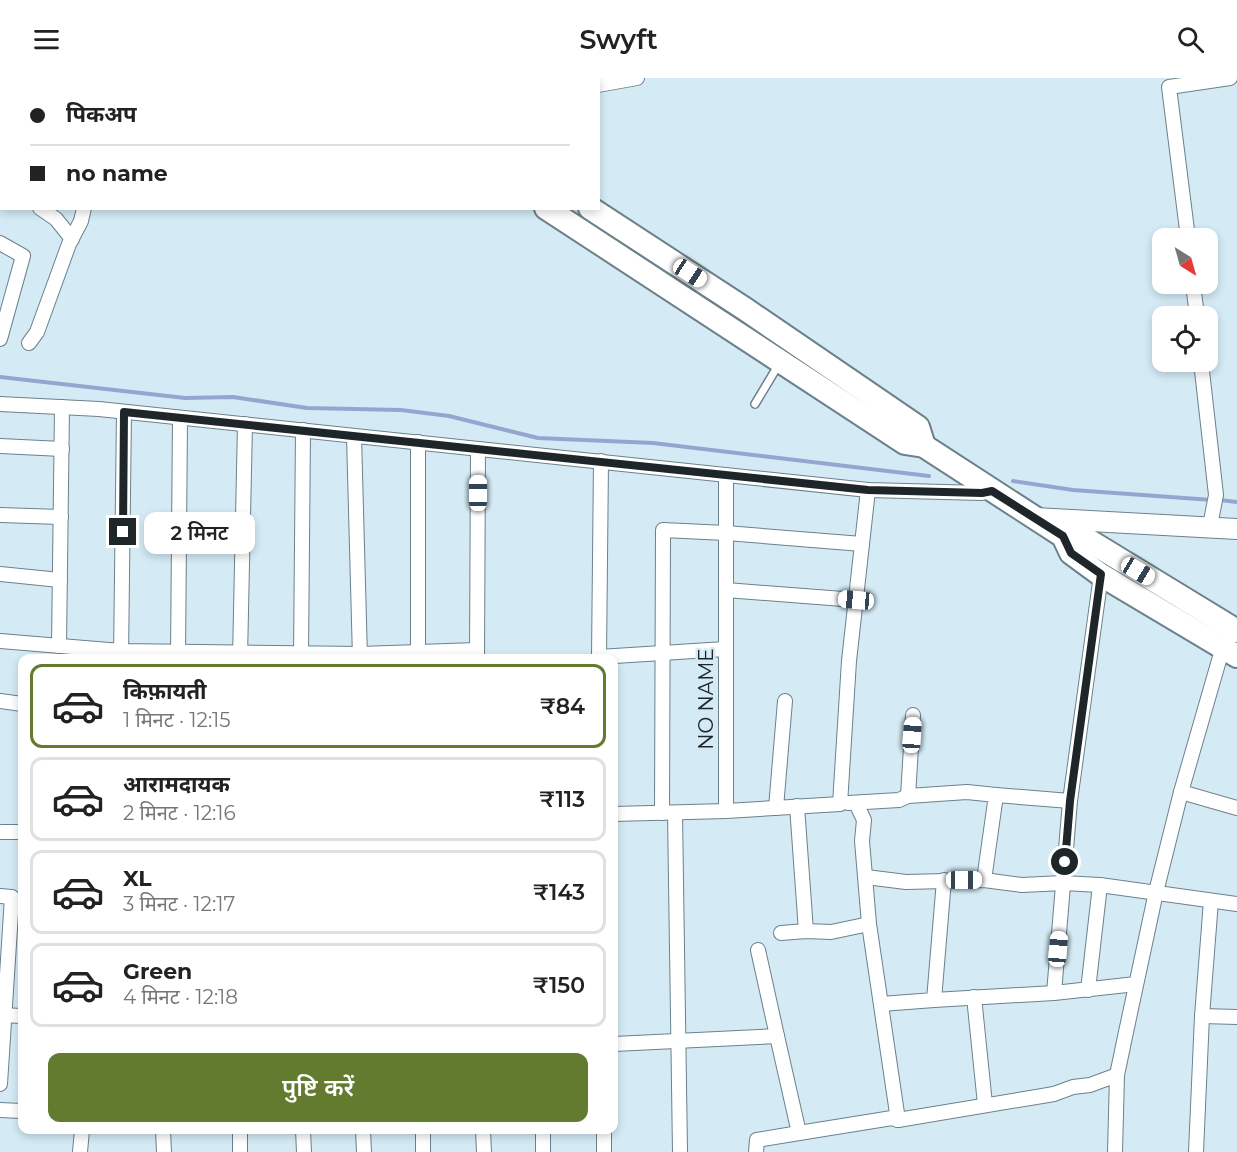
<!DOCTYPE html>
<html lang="hi">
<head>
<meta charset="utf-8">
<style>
	:root { --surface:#fff; --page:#f6f6f6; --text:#222; --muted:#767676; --line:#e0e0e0; --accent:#627b2e }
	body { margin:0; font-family:Montserrat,"Noto Sans Devanagari",sans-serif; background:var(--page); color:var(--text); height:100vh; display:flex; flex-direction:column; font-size:22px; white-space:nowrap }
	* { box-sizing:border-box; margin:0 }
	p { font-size:20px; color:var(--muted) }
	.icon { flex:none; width:33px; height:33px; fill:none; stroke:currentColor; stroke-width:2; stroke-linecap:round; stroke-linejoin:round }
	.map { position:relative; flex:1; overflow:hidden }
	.side { position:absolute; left:18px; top:576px; width:600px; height:480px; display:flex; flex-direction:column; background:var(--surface); border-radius:12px; box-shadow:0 3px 9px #0003 }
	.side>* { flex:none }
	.hud { position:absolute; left:0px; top:0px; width:600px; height:132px; box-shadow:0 3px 9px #0003; display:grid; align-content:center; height:132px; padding:0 30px; background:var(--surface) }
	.needle { width:39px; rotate:143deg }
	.controls { position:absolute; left:1152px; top:150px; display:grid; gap:12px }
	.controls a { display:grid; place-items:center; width:66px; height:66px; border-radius:12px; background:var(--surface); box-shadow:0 3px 9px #0003; font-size:30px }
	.end { position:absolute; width:27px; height:27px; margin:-14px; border:8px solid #1e262a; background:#fff; box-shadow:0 0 0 3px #fff }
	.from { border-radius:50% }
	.bubble { position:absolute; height:42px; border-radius:12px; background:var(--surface); box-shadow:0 3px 9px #0003; font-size:20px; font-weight:600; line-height:42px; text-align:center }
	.car { position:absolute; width:18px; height:36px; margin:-18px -9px; border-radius:8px; box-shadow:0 0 4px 2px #0007; background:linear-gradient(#fff 24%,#345 0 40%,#fff 0 76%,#345 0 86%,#fff 0) }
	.hud b { display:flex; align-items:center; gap:21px; height:57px; font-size:22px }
	.hud b+b { border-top:2px solid var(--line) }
	.hud i { width:15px; height:15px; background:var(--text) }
	ul { padding:10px 0 0; list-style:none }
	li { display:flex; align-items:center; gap:18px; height:84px; margin:0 12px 9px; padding:0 18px; border:3px solid var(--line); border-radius:12px }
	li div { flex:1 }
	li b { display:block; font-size:22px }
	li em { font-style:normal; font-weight:600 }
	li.on { border-color:var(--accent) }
	li>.icon { width:54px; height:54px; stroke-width:1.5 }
	.cta { display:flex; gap:12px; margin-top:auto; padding:12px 30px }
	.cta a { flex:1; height:69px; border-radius:12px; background:var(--accent); color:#fff; font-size:24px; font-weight:600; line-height:69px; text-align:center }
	header { display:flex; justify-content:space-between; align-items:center; height:78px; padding:0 30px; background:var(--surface); font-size:27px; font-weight:600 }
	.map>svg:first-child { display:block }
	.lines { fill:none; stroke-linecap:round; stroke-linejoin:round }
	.stream { stroke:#94a6d0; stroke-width:4 }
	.lane-casing { stroke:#6c818a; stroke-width:10 }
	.street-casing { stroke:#6c818a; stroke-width:16 }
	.secondary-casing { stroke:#6c818a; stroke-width:22 }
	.primary-casing { stroke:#6c818a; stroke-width:26 }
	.lane { stroke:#fff; stroke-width:7 }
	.street { stroke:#fff; stroke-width:14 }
	.secondary { stroke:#fff; stroke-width:20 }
	.primary { stroke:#fff; stroke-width:22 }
	.route { stroke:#1e262a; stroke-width:8 }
	.labels { text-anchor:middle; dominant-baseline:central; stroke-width:5; stroke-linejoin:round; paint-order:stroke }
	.street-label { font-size:20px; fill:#1e262a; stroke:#d4ebf5 }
</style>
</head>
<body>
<header><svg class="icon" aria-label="menu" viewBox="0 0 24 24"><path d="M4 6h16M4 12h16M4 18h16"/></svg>Swyft<svg class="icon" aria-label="search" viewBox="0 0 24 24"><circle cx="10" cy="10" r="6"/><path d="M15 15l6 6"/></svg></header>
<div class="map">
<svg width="1237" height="1074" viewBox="0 0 1237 1074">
	<rect width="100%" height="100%" fill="#d4ebf5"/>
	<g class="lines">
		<!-- stream -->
		<g class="stream">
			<path d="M0 299 185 320 233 319 307 330 401 332 449 338 538 360 653 365 929 398"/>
			<path d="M1013 403 1073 412 1212 422"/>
			<path d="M1220 422 1237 424"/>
		</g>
		<defs>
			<path id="lane" d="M755 326 779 286"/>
			<g id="street">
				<path d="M508 0 509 2"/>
				<path d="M41 2 42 0"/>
				<path d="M122 2 123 0"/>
				<path d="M598 7 637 0"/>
				<path d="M0 33H2"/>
				<path d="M0 113 2 114"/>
				<path d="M40 130 56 141 72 161"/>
				<path d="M1188 160 1169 9 1230 0"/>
				<path d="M0 165 23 178 0 261"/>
				<path d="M1193 206 1197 238"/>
				<path d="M29 265 37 254 69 166 81 143 84 130"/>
				<path d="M1201 284 1216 417 1210 448"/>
				<path d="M0 326 99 331 868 412 982 415 992 413"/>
				<path d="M354 358 360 580"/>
				<path d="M0 368 62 371"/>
				<path d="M0 437 61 439"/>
				<path d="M0 496 60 502"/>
				<path d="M726 512 856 522"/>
				<path d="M0 563 121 573 360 576 477 572"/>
				<path d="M59 568 62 329"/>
				<path d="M599 579 725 571"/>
				<path d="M121 580 124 334"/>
				<path d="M178 580 180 340"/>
				<path d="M240 580 245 346"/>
				<path d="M301 580 303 352"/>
				<path d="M418 580V364"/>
				<path d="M477 580 478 371"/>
				<path d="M599 580 601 383"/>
				<path d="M0 623 22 626"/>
				<path d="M1181 714 1237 730"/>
				<path d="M996 717 1070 723"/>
				<path d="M908 718 913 637"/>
				<path d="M848 725 899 722 908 718 967 714 996 717 984 802"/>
				<path d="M797 728 806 853"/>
				<path d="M776 730 785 623"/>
				<path d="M726 733 840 726 849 583 868 412"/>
				<path d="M662 735 663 452 726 455 862 466"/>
				<path d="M675 735 680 1074"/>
				<path d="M614 736 726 733V397"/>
				<path d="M2 754H22"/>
				<path d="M866 799 906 804 984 802 1022 807 1063 805 1100 807 1237 826"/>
				<path d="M0 818 12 819 0 1006"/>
				<path d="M781 855 806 853 831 854 869 846"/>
				<path d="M1088 912 1100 807"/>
				<path d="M1054 915 1070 723 1101 497"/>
				<path d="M974 919 985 1026"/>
				<path d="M934 922 1054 915 1136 906"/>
				<path d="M881 926 934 922 944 802"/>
				<path d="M0 937 22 938"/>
				<path d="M1202 938 1237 939"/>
				<path d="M614 966 777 958 758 872"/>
				<path d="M0 1032 22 1033"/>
				<path d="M898 1042 1054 1016 1073 1009 1090 1007 1117 997"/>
				<path d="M163 1052 164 1074"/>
				<path d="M303 1052 304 1074"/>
				<path d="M363 1052 364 1074"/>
				<path d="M423 1052V1074"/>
				<path d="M483 1052 484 1074"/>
				<path d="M543 1052V1074"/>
				<path d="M604 1052V1074"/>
				<path d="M799 1055 892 1040 898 1042 869 846 862 763 864 742 856 725"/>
				<path d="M80 1074 82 1052"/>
				<path d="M240 1074V1052"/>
				<path d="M756 1074 757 1062 799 1055 777 958"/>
				<path d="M1115 1074 1117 997 1126 954 1156 814 1181 714 1224 565"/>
				<path d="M1196 1074 1202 938 1211 823"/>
			</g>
			<path id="secondary" d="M1035 440 1237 451"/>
			<g id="primary">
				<path d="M344 0 347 2"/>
				<path d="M387 0 389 2"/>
				<path d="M546 130 905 365 924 368 1063 458 1071 475 1101 497 1237 578"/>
				<path d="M590 130 745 231 918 349 924 368"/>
				<path d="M1063 458 1083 459 1237 553"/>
			</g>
		</defs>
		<!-- lane casing -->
		<use href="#lane" class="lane-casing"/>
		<!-- street casing -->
		<use href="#street" class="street-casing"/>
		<!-- secondary casing -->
		<use href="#secondary" class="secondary-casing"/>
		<!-- primary casing -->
		<use href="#primary" class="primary-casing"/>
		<!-- lane -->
		<use href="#lane" class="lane"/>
		<!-- street -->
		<use href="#street" class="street"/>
		<!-- secondary -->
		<use href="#secondary" class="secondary"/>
		<!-- primary -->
		<use href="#primary" class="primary"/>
	</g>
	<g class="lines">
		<!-- route -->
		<path class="route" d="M123 454 124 334 868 412 982 415 992 413 1063 458 1071 475 1101 496 1070 723 1065 784"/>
	</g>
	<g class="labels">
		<!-- street labels -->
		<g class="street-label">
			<text transform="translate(706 621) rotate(-90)">NO NAME</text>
		</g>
	</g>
</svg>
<div class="controls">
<a><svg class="needle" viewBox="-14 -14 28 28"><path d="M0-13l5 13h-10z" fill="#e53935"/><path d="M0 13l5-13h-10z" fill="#767676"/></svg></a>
<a><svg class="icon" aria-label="locate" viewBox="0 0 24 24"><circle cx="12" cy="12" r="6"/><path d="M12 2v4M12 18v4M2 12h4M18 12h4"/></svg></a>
</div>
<i class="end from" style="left:1065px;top:784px"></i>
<i class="end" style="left:123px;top:454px"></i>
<div class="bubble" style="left:144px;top:434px;width:111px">2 मिनट</div>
<i class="car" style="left:690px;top:195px;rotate:123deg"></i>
<i class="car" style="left:478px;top:415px;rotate:0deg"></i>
<i class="car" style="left:1138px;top:493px;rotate:121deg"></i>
<i class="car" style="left:856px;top:522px;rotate:275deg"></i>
<i class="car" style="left:912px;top:657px;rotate:4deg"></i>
<i class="car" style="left:964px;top:802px;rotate:90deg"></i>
<i class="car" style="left:1058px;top:871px;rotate:5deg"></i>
<div class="hud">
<b><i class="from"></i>पिकअप</b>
<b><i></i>no name</b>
</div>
<section class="side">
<ul>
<li class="on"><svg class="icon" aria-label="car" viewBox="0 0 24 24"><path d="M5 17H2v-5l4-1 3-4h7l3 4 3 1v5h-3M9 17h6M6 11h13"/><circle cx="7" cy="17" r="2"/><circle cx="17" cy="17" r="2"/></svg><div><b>किफ़ायती</b><p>1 मिनट · 12:15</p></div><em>₹84</em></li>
<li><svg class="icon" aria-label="car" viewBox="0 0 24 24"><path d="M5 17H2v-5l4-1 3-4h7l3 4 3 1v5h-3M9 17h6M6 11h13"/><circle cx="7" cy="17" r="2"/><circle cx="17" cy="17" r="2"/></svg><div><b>आरामदायक</b><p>2 मिनट · 12:16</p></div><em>₹113</em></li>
<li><svg class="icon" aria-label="car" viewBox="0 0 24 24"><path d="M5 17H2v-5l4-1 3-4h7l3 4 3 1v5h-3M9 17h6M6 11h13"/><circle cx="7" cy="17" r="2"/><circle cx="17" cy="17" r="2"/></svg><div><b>XL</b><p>3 मिनट · 12:17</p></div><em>₹143</em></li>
<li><svg class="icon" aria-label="car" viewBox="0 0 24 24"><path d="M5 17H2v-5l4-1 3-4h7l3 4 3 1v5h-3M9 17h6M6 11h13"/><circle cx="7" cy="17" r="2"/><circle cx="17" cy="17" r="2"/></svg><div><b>Green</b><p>4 मिनट · 12:18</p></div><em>₹150</em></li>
</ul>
<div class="cta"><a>पुष्टि करें</a></div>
</section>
</div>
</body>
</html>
